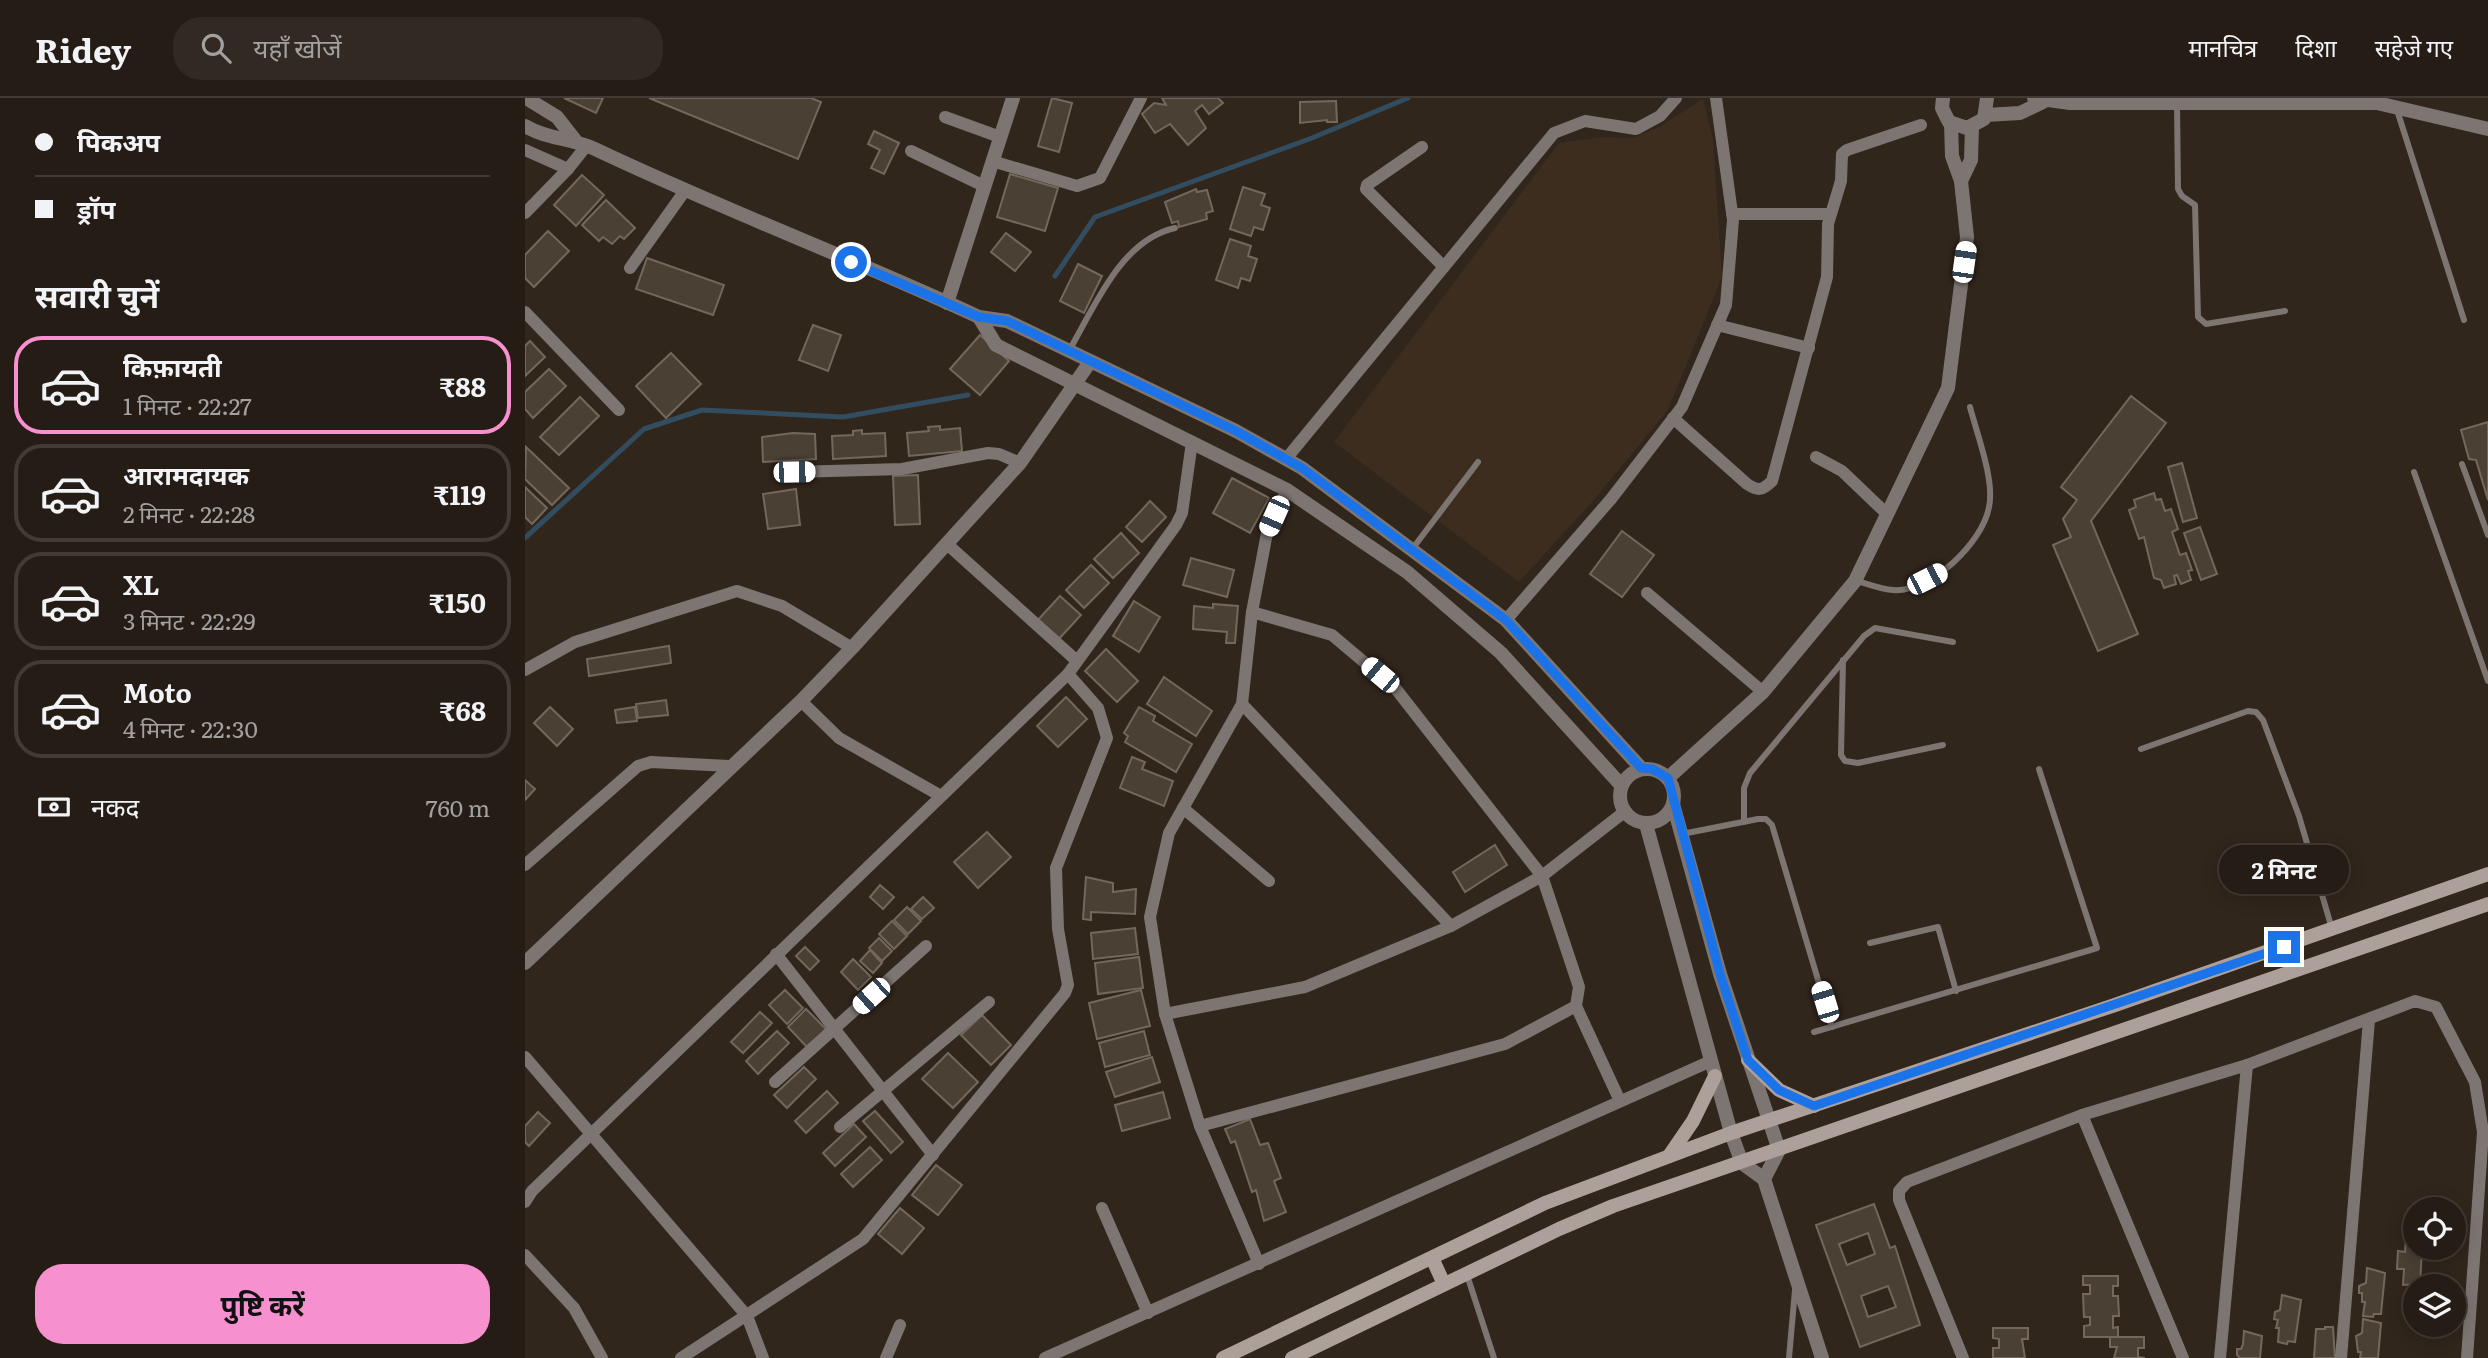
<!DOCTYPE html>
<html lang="hi">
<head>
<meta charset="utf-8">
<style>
	:root { --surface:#251c15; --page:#312922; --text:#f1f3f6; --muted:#a3a1a0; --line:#423a34; --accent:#f690cf }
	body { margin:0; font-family:Literata,"Noto Sans Devanagari",serif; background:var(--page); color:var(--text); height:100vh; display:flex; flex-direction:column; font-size:26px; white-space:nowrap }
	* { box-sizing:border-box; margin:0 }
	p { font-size:23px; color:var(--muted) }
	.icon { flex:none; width:38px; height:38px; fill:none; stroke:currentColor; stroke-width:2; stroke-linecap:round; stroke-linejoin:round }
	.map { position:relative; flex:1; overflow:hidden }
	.sheet { display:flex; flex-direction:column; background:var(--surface); width:525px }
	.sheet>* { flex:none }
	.guide { display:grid; align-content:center; height:154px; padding:0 35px; background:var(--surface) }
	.controls { position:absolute; left:1878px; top:1099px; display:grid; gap:14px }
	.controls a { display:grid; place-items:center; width:63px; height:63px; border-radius:50%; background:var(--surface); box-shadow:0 4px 18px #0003,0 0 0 2px var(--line); font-size:35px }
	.end { position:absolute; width:32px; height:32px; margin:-16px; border:9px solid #1a73e8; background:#fff; box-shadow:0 0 0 4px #fff }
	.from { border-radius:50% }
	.bubble { position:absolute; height:49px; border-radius:24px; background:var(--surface); box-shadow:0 4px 18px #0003,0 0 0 2px var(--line); font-size:23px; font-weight:700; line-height:49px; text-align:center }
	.car { position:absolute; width:21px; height:42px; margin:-21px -10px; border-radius:9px; box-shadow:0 0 5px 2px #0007; background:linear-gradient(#fff 24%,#345 0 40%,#fff 0 76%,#345 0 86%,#fff 0) }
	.guide b { display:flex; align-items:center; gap:24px; height:66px; font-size:26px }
	.guide b+b { border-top:2px solid var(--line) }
	.guide i { width:18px; height:18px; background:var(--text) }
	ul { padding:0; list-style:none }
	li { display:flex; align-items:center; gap:21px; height:98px; margin:0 14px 10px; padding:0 21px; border:4px solid var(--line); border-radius:28px }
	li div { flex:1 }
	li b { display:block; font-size:26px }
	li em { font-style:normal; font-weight:700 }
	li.active { border-color:var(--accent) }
	li>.icon { width:63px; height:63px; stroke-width:1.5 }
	h2 { padding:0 35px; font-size:32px; line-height:84px }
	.pay { display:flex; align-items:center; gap:18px; height:77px; padding:0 35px; font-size:26px }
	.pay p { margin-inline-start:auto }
	.button { display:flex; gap:14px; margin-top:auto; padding:14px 35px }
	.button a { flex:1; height:80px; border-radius:28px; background:var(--accent); color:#111; font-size:28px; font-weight:700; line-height:80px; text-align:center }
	header { display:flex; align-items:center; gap:42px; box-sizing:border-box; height:98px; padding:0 35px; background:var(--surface); border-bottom:2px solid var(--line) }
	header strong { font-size:33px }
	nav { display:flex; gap:38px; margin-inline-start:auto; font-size:24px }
	.search { width:490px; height:63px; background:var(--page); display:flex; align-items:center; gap:18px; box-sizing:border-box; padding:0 24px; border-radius:28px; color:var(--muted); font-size:26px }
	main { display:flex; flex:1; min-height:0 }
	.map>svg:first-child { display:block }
	.built { fill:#3d2d1e }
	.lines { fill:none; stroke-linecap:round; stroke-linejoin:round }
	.stream { stroke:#334d60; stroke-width:5 }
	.building { fill:#4a4034; stroke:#73685b; stroke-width:2; fill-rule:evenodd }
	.service { stroke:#7d7572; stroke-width:6 }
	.minor { stroke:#7d7572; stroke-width:12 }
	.tertiary { stroke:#7d7572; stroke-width:14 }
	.secondary { stroke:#ada09b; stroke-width:14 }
	.route { stroke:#1a73e8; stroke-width:9 }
</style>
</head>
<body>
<header>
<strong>Ridey</strong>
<div class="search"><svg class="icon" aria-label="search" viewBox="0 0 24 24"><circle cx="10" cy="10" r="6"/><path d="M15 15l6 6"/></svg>यहाँ खोजें</div>
<nav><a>मानचित्र</a><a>दिशा</a><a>सहेजे गए</a></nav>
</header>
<main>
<section class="sheet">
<div class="guide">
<b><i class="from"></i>पिकअप</b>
<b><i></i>ड्रॉप</b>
</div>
<h2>सवारी चुनें</h2>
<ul>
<li class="active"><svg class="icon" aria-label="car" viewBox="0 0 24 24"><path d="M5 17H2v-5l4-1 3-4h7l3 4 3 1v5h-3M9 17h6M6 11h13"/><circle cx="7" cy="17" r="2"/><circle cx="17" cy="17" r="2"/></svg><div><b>किफ़ायती</b><p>1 मिनट · 22:27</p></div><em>₹88</em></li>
<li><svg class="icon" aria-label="car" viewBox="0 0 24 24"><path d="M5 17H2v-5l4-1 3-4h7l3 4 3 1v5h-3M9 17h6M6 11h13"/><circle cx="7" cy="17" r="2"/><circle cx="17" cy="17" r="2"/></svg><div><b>आरामदायक</b><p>2 मिनट · 22:28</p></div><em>₹119</em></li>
<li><svg class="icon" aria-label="car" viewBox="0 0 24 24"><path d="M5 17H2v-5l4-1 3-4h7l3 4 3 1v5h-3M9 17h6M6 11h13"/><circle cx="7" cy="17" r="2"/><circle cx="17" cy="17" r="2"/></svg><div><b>XL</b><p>3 मिनट · 22:29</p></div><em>₹150</em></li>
<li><svg class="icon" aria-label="car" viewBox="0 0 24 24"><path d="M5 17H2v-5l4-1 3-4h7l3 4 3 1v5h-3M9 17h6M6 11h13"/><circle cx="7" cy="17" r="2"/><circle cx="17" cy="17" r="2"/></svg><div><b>Moto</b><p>4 मिनट · 22:30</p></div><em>₹68</em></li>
</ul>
<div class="pay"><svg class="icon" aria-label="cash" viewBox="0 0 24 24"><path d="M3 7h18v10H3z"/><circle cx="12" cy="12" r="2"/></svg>नकद<p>760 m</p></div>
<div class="button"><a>पुष्टि करें</a></div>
</section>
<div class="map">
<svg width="1963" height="1260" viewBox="0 0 1963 1260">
	<rect width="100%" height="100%" fill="#31261c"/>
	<!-- built -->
	<path class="built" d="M1178 1 1188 41 1197 179 1143 312 1067 404 994 484 809 344 1034 45 1078 39 1108 40 1134 29Z"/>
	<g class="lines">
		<!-- stream -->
		<g class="stream">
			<path d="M530 178 570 119 787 40 883 0"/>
			<path d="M0 440 119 331 177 312 318 319 443 297"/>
		</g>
	</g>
	<!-- building -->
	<g class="building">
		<path d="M39 0H78L71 15Z"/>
		<path d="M124 0H286L296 4 273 61Z"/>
		<path d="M527 0 547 5 534 54 513 48Z"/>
		<path d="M637 0H693L698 5 684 16 677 7 670 13 681 30 663 47 645 26 630 35 617 16 629 5 641 7Z"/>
		<path d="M811 3 812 24H802V22L775 25V4Z"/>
		<path d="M349 33 374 45 359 76 346 70 355 52 343 46Z"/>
		<path d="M485 76 533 90 520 133 472 119Z"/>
		<path d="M57 77 79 97 51 128 29 107Z"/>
		<path d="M718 89 740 96 736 107 745 110 738 132 729 129 726 138 705 131Z"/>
		<path d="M671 91 672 94 682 92 688 113 681 115 682 121 654 129 653 123 647 125 640 104Z"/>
		<path d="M81 102 110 130 99 141 95 138 87 146 78 139 74 143 57 127Z"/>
		<path d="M23 133 44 153 9 189 0 180V157Z"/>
		<path d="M481 135 506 154 490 173 466 154Z"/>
		<path d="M705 141 726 148 723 158 732 161 725 183 716 180 713 190 691 182Z"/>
		<path d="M122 160 199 187 188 217 111 191Z"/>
		<path d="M553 166 577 178 559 215 535 203Z"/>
		<path d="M288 227 316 237 303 273 274 262Z"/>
		<path d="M455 237 484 263 455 297 425 271Z"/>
		<path d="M5 243 20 259 0 278V248Z"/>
		<path d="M146 255 176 286 141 320 111 288Z"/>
		<path d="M24 271 41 288 8 320 0 311V294Z"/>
		<path d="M1606 298 1641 325 1566 423 1613 536 1573 553 1528 447 1546 439 1538 421 1552 402 1536 389Z"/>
		<path d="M55 299 74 318 34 357 15 339Z"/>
		<path d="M1963 324V402L1951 362 1944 361 1936 332Z"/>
		<path d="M415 328V332L435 330 437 353 384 358 382 335 404 333 403 329Z"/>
		<path d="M337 332V336L360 335 361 358 308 361 307 338 328 337V333Z"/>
		<path d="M268 335 290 336 291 361 238 364 237 339Z"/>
		<path d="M1 349 44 390 27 407 0 381Z"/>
		<path d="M1657 365 1672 420 1658 424 1643 369Z"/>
		<path d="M393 377 395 426 370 427 368 378Z"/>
		<path d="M707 380 744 400 725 435 688 415Z"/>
		<path d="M0 389 22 410 7 426 0 419Z"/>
		<path d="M271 391 275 427 243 431 238 396Z"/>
		<path d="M1629 395 1631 402 1636 401 1640 413 1646 411 1653 431 1647 434 1655 457 1661 455 1667 472 1663 473 1666 482 1656 486 1652 477 1649 478 1651 486 1639 490 1636 482 1629 480 1619 439 1614 441 1604 412 1611 409 1609 402Z"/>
		<path d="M625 403 641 419 617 444 601 429Z"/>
		<path d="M1675 429 1692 476 1676 482 1659 435Z"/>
		<path d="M1097 433 1129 457 1097 499 1065 476Z"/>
		<path d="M596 435 614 455 588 480 569 461Z"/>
		<path d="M666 460 709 472 702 499 658 487Z"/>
		<path d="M566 467 584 485 559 510 541 492Z"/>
		<path d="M535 498 556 517 532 543 511 524Z"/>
		<path d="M609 503 635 519 614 554 588 538Z"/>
		<path d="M688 506 713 508 710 545H701L702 534 668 531 669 508 688 510Z"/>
		<path d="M144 548 146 565 64 578 62 561Z"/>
		<path d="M581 551 613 583 592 604 560 573Z"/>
		<path d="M639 579 687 613 671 638 622 606Z"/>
		<path d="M541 599 562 621 533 649 512 628Z"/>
		<path d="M141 602 143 617 113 620 111 606Z"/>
		<path d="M25 609 48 631 32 648 9 625Z"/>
		<path d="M110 609 112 623 92 625 90 612Z"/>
		<path d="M614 609 630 618 628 623 667 646 651 674 600 644 603 638 599 635Z"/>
		<path d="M607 659 620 664 617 671 648 683 639 708 595 690Z"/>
		<path d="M0 682 10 691 0 702Z"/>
		<path d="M462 734 486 759 453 790 429 764Z"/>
		<path d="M970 747 982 767 940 794 928 774Z"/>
		<path d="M561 779 588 785V794L611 791 610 816 566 814V822L558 821Z"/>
		<path d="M355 787 369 799 358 811 345 799Z"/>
		<path d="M398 799 409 810 397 821 386 811Z"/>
		<path d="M382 809 396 823 383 836 369 822Z"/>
		<path d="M367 823 382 838 369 851 354 836Z"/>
		<path d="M610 830 613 856 568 861 566 835Z"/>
		<path d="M354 840 367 853 357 863 344 850Z"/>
		<path d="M280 849 294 863 285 872 271 858Z"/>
		<path d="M345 852 357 865 348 875 335 863Z"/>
		<path d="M614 859 618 890 573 896 570 865Z"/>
		<path d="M328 861 346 879 333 892 316 874Z"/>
		<path d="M260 892 278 910 262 926 244 907Z"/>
		<path d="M616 892 625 928 572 941 564 905Z"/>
		<path d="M281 911 301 931 282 949 263 929Z"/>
		<path d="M235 914 247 925 218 955 206 944Z"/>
		<path d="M457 917 486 947 466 967 436 937Z"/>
		<path d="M252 933 264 945 233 976 221 963Z"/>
		<path d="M619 933 625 957 580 969 574 945Z"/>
		<path d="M423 955 453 984 428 1010 397 981Z"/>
		<path d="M627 959 635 984 590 999 581 974Z"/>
		<path d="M279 969 291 981 262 1010 249 997Z"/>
		<path d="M302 993 313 1005 281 1035 270 1023Z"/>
		<path d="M638 994 645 1020 597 1033 590 1007Z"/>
		<path d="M350 1013 378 1044 366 1055 338 1023Z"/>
		<path d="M13 1014 25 1025 4 1048 0 1044V1028Z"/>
		<path d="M725 1021 735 1047 743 1045 756 1080 749 1083 761 1114 739 1123 731 1092 727 1094 710 1043 706 1045 700 1031Z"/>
		<path d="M329 1026 341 1039 310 1068 298 1055Z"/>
		<path d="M345 1049 357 1062 328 1089 316 1076Z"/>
		<path d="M411 1067 437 1087 413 1117 387 1097Z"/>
		<path d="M1349 1106 1365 1150 1370 1148 1395 1227 1335 1249 1291 1127ZM1343 1135 1350 1156 1322 1167 1314 1146ZM1363 1188 1371 1209 1343 1219 1336 1198Z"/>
		<path d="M375 1110 399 1130 377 1156 353 1136Z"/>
		<path d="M1881 1139H1888L1890 1150H1897L1895 1186 1878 1187 1879 1171H1872L1873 1153 1880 1154Z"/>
		<path d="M1842 1170 1860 1175 1856 1216H1849L1848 1219 1838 1218 1840 1204H1837V1195H1834V1188L1841 1185Z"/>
		<path d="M1558 1178H1593V1188H1588V1198H1593L1594 1218H1588V1230L1593 1229V1239H1559V1228L1565 1227V1219H1559L1558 1196H1565V1187H1558Z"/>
		<path d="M1757 1197 1776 1202 1770 1244 1763 1243 1762 1246 1753 1244 1754 1230H1751L1753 1222 1749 1221 1750 1214 1755 1212Z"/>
		<path d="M1838 1221 1856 1225 1853 1260H1835L1836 1254H1833L1831 1238 1837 1235Z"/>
		<path d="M1800 1229H1808L1810 1260H1789L1791 1231H1800Z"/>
		<path d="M1468 1230H1503V1241H1497L1500 1260H1468V1250H1474V1241L1468 1240Z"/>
		<path d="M1719 1233 1737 1238 1735 1260H1715L1712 1257V1251H1716L1718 1246Z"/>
		<path d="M1585 1239H1619V1250H1613V1259L1620 1260H1589L1592 1249H1585Z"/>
	</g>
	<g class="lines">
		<!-- service -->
		<g class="service">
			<path d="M1652 6 1653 91 1657 98 1670 107 1673 219 1681 226 1760 213"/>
			<path d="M1872 12 1939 222"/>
			<path d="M545 251C570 208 596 142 650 130"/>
			<path d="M1937 366 1963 437"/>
			<path d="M1889 374 1963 583"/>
			<path d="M888 450 953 364"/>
			<path d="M1332 483C1343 486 1356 491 1368 492 1406 495 1458 444 1464 409 1470 383 1452 336 1445 309"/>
			<path d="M1318 562 1316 657 1320 663 1333 665 1418 647"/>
			<path d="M1616 651 1723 613 1731 614 1738 622 1774 718 1807 831"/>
			<path d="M1219 724V690L1225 675 1339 538 1350 530 1428 544"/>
			<path d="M1157 736 1233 721H1241L1247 727 1307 929"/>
			<path d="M1345 845 1413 829 1431 893"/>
			<path d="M1289 934 1572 850 1514 671"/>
			<path d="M942 1177 969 1260"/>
			<path d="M1264 1260 1270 1192"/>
		</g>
		<!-- minor -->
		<g class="minor">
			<path d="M420 19 475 39"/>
			<path d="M897 49 842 87 841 91 919 169"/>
			<path d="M0 52 43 71"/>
			<path d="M386 53 459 88"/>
			<path d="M467 63 552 88 575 80 616 0"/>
			<path d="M0 115 43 71 62 47"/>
			<path d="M1207 116H1305"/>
			<path d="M105 170 159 94"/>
			<path d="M0 214 94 312"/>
			<path d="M1192 227 1284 250"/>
			<path d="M1148 320 1222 386C1233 393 1237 393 1247 383L1302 179 1303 126 1316 83 1317 56 1322 52 1396 27"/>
			<path d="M1291 359 1317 373 1362 416"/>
			<path d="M761 361 1029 35 1060 23 1111 31 1135 18 1151 0"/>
			<path d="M269 374 377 371 463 355 474 356 495 365"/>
			<path d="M422 446 552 563"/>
			<path d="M1122 495 1238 594"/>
			<path d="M981 522 1086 401 1157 309 1201 207 1208 122 1191 0"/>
			<path d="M0 572 50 544 212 493 257 508 327 550"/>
			<path d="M276 603 314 640 416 698"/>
			<path d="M717 606 926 828"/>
			<path d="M658 710 744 783"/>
			<path d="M0 767 113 668 126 664 204 668"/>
			<path d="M251 856 408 1057"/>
			<path d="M1051 908 1095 1003"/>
			<path d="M640 916 780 889 926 828 1017 778 1098 715"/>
			<path d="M0 959 222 1218 238 1260"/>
			<path d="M250 984 401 848"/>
			<path d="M1557 1017 1658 1260"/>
			<path d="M675 1028 980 946 1051 908 1054 889 1017 778 871 591 807 537 727 514"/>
			<path d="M315 1029 464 904"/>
			<path d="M0 1104 7 1093 543 576 651 427 657 415 667 344"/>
			<path d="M577 1110 623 1215"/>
			<path d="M0 1157 49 1210 77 1260"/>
			<path d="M734 1166 675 1028 640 916 625 819 644 735 717 606 727 514 742 435 762 392"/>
			<path d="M156 1260 338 1141 540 895 543 887 533 831 531 770 582 640 573 610 543 576"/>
			<path d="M361 1260 375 1227"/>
			<path d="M520 1260 1186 963"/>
			<path d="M1438 1260 1374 1102V1093L1382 1084 1557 1017 1722 967 1890 903 1911 909 1950 984 1958 1034 1942 1260"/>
			<path d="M1695 1260 1722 967"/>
			<path d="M1816 1260 1844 922"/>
		</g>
		<!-- tertiary -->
		<g class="tertiary">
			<path d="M1 0 32 19 50 42"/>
			<path d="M1418 0 1417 10 1424 24 1442 30 1459 21 1462 0"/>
			<path d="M1509 0 1545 5H1852L1963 31"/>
			<path d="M1461 17 1495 15 1518 4"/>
			<path d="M0 28C21 41 47 40 70 51 196 111 327 160 454 219L482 223 711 333 777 370 981 522 1116 670"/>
			<path d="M1436 83 1446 62 1447 29"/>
			<path d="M422 205 488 0"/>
			<path d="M454 219 471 247 762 392 882 474 976 555 1096 687"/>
			<circle cx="1122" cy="698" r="27"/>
			<path d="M1143 680 1238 594 1330 483 1423 290 1442 139 1436 83 1427 58 1426 25"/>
			<path d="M1148 706 1195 876 1254 1052 1239 1081"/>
			<path d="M1121 726 1206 1035 1217 1065 1239 1081 1297 1260"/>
			<path d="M0 865 276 603 327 550 495 365 565 264"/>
		</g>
		<!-- secondary -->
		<g class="secondary">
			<path d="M1223 962 1254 992 1289 1008"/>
			<path d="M1144 1058 1168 1023 1190 978"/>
			<path d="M907 1160 919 1186"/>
			<path d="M698 1260 1020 1105 1206 1035 1590 907 1963 776"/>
			<path d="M767 1260 1034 1131 1088 1108 1963 806"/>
		</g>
	</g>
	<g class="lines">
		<!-- route -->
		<path class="route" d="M326 164 454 219 482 223 711 333 777 370 981 522 1116 670 1127 671 1143 680 1195 876 1223 962 1254 992 1289 1008 1759 849"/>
	</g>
</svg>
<div class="controls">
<a><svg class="icon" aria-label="locate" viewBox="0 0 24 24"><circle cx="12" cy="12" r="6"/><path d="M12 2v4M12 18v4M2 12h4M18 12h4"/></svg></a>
<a><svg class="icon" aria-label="layers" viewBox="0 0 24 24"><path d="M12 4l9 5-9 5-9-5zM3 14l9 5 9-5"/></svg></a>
</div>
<i class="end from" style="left:326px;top:164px"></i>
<i class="end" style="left:1759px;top:849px"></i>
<div class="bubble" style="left:1694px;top:747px;width:130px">2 मिनट</div>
<i class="car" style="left:1439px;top:164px;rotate:8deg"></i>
<i class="car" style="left:269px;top:374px;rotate:89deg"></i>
<i class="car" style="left:749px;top:418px;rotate:204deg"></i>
<i class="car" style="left:1402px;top:481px;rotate:63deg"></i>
<i class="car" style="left:855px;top:577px;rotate:310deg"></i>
<i class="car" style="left:346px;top:898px;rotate:228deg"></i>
<i class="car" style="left:1300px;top:904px;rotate:343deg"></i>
</div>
</main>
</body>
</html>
